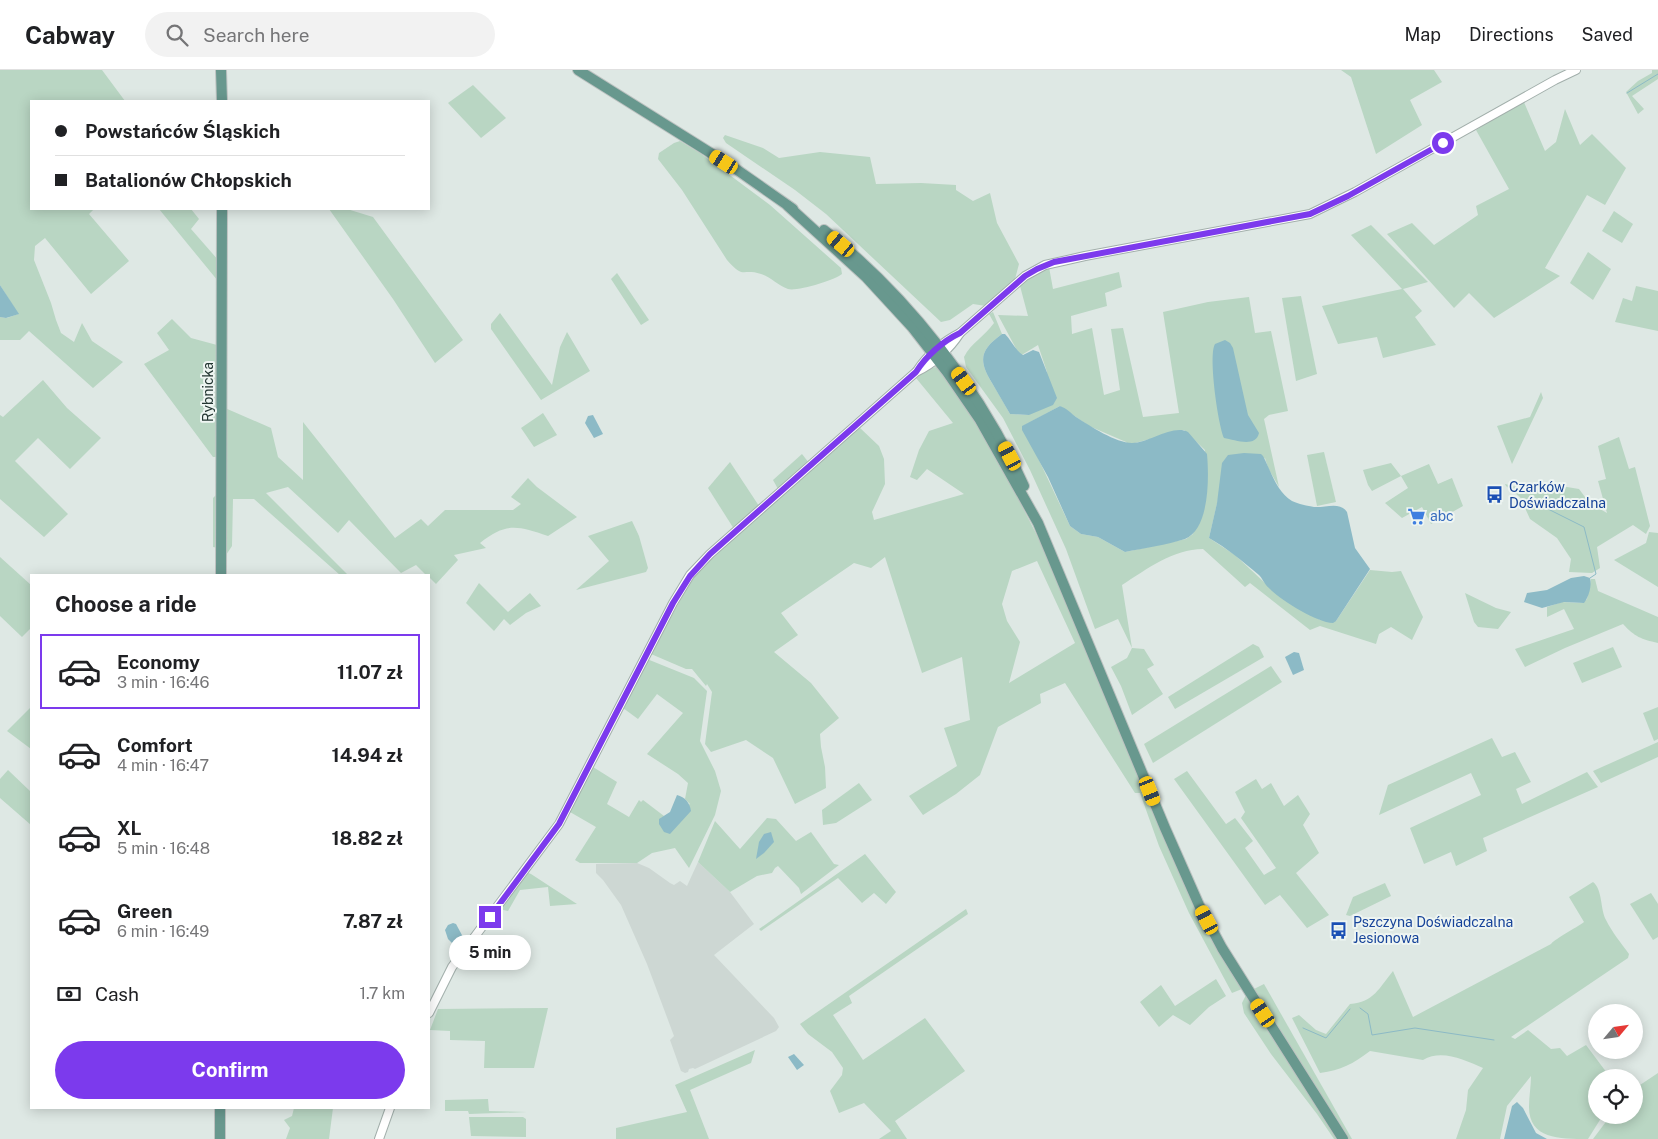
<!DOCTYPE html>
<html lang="en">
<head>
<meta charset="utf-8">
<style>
	:root { --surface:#fff; --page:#f2f2f2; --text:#202124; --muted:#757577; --line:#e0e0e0; --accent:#7c3aed }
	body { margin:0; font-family:"Public Sans",sans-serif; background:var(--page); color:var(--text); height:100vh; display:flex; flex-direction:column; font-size:19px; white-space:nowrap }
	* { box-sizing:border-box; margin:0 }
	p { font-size:16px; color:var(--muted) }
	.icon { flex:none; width:28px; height:28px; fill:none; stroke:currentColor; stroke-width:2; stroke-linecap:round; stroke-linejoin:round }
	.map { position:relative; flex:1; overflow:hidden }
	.sheet { position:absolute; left:30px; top:504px; width:400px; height:535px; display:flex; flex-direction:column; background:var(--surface); border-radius:0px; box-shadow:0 2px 12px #0003 }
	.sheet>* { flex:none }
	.banner { position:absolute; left:30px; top:30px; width:400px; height:110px; border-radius:0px; box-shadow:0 2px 12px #0003; display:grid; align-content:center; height:110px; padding:0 25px; background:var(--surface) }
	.needle { width:32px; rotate:61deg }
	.tools { position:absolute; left:1588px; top:934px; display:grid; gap:10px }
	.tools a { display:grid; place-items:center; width:55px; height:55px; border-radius:50%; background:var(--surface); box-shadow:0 2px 12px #0003; font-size:25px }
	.end { position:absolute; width:22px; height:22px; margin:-11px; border:6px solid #7c3aed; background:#fff; box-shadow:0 0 0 2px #fff }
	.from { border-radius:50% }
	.bubble { position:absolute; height:35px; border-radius:18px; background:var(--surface); box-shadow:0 2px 12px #0003; font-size:16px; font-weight:700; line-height:35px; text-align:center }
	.car { position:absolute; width:15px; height:30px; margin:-15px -8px; border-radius:6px; box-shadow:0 0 4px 1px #0007; background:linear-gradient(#f5c518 24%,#345 0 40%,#f5c518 0 76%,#345 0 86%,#f5c518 0) }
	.banner b { display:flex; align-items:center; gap:18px; height:48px; font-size:19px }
	.banner b+b { border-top:1px solid var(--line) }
	.banner i { width:12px; height:12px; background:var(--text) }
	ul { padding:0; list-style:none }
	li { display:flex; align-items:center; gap:15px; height:75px; margin:0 10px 8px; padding:0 15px; border:2px solid transparent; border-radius:0px }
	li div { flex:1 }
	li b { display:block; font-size:19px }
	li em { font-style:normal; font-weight:700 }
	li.current { border-color:var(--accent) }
	li>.icon { width:45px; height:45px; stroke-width:1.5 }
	h2 { padding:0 25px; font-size:22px; line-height:60px }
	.pay { display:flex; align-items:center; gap:12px; height:55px; padding:0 25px; font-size:19px }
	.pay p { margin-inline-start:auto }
	.action { display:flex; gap:10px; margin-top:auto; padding:10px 25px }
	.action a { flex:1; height:58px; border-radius:30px; background:var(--accent); color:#fff; font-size:20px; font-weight:700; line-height:58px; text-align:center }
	header { display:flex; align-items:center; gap:30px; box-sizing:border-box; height:70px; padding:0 25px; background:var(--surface); border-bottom:1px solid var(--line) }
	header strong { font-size:24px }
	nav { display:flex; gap:28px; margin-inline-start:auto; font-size:18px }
	.search { width:350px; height:45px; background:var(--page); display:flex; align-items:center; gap:12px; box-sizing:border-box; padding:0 18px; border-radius:28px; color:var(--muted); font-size:19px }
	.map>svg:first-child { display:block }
	.built { fill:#cdd7d3 }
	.green { fill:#b9d6c3; fill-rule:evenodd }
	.water { fill:#8cbac6 }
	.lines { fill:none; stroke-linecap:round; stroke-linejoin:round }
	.stream { stroke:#8cbac6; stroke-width:1 }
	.minor-casing { stroke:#a2afab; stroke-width:10 }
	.major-casing { stroke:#bdc2c1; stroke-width:12 }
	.minor { stroke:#fff; stroke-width:8 }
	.major { stroke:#68988e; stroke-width:10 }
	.route { stroke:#7c3aed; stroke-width:6 }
	.labels { text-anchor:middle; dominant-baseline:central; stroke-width:4; stroke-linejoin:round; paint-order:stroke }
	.street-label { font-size:14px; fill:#223531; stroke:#eef5f2 }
	.transit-label { font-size:14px; fill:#164399; stroke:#eef5f2; text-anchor:start }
	.shop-label { font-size:14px; fill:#366cbe; stroke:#eef5f2; text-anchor:start }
</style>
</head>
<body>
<header>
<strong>Cabway</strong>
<div class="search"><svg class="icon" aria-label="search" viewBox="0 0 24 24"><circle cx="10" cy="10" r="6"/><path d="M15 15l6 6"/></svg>Search here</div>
<nav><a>Map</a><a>Directions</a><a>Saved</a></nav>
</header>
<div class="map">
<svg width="1658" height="1069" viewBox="0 0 1658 1069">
	<rect width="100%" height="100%" fill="#dee8e4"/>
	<!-- built -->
	<path class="built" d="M698 792 730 822 754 854 714 885 774 948 779 957 776 961 695 999 693 998 689 999 688 1002 685 1003 681 1001 670 970 674 966 647 894 621 835 603 810 596 803V794L637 793 649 798 670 813 674 815 680 811 687 816Z"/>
	<!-- green -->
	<g class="green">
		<path d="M0 0H102L125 31H31V139H94L89 144 129 191 91 224 45 168 35 176 34 190 51 233 56 250 61 263 74 272 82 253 92 271 123 292 93 318 29 261 20 270H0V247L7 248 18 244 0 215Z"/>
		<path d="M1341 0H1434L1442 12 1410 30 1422 55 1376 84 1351 7Z"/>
		<path d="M1652 0H1658V9L1632 26 1644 39 1638 44 1626 22 1638 11 1652 3Z"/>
		<path d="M473 15 506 48 481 68 448 33Z"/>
		<path d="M1523 30 1545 81 1556 72 1565 39 1580 75 1592 64 1626 98 1605 135 1587 125 1545 198 1560 206 1494 248 1469 223 1454 238 1387 164 1412 153 1434 175 1478 145 1476 136 1509 119 1476 60Z"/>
		<path d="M725 65 763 78 779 88 820 82 870 87 876 114 921 113 956 115V120L973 131 990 123 997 153 1019 194 1015 209 986 236 973 234 950 250 941 252 826 144 795 120 726 73 723 68Z"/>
		<path d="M680 71 700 83 770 135 841 198 842 204C835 210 796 222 788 219 778 216 771 207 761 204 741 198 745 210 727 190L682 120 658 89 659 83 674 73Z"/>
		<path d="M159 139H191L199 149 191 159 219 191 218 211Z"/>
		<path d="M329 139H347L373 147 463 270 435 293 393 229Z"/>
		<path d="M1614 141 1633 154 1622 173 1602 161Z"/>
		<path d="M1371 155 1428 212 1403 219 1422 241 1415 247 1436 275 1383 288 1377 267 1338 274 1322 236 1402 219 1351 165Z"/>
		<path d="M1588 182 1611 199 1593 230 1570 213Z"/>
		<path d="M1049 197 1053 219 1119 202 1122 217 1105 223 1107 236 1071 246 1072 264 1092 258 1104 325 1120 320 1111 259 1123 258 1143 347 1179 343 1163 242 1208 232 1249 227 1255 263 1271 261 1288 341 1269 345 1264 349 1279 417 1268 398 1265 388 1219 425 1209 468 1235 485 1265 513 1312 545 1320 550 1336 551 1370 500 1392 502 1401 501 1423 547 1412 570 1391 557 1379 564 1376 574 1320 556 1310 560 1250 513 1245 517 1203 479C1173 479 1147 499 1122 515L1132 578 1144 579 1154 595 1147 599 1163 624 1132 645 1121 616 1111 597 1127 588 1132 578 1118 549 1095 559 1066 479 1030 400 1003 348 966 297 964 287C971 273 985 266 994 253L989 244 993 242 1002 264C980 280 978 290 992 313 998 323 1004 333 1010 344L1029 345 1047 302 1038 275 1020 286 998 245 1028 246 1020 216 1038 202ZM1060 336 1089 356 1126 372 1131 377 1135 373 1184 360 1205 380 1193 464 1186 469 1125 482 1098 467 1081 464 1070 456 1023 356Z"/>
		<path d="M617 203 649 250 641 255 611 209Z"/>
		<path d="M1636 216 1658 221V261L1615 252 1623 228 1632 231Z"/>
		<path d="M1301 226 1317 304 1296 311 1282 228Z"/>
		<path d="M500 243 552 315 560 277 567 262 590 301 541 330 491 259V254Z"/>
		<path d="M172 249 191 268 217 275 218 387H213L144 294 169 280 157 263Z"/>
		<path d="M935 297 942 301 977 350 1010 410 1023 438 1049 489 1242 919 1232 923 1189 843 1159 776 1140 723H1135L1065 613 1040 624 1041 633 998 657 980 705 956 724 923 745 909 726 957 696 944 658 970 650 962 587 922 603 885 487 871 498 854 493 781 543 798 565 774 582 811 613 839 648 820 664 821 677 825 697 826 718 795 734 773 688 746 670 711 682 705 674 712 622 707 614 706 616 692 599H686L651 584 689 514 700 499 859 357 879 376 884 389 885 414 872 442 874 450 964 424 927 399 917 410 910 407 919 380 929 361 953 353 916 308 925 301ZM1037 491 1075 573 1009 613 1020 572 1007 551 1002 534 1012 501Z"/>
		<path d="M43 310 67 338 101 368 70 399 38 368 15 391 68 444 44 467 0 429V345L3 347Z"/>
		<path d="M1541 322 1543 328 1512 394 1497 356 1530 347Z"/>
		<path d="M225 338 271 358 278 387 303 410V352L395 468 421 449 428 456 445 440H513L521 434 511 427 528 408 537 417 577 447 548 466C517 456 507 452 480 473L486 478 454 485 458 490 436 514 429 507V505H426L416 495 401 503 349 450 338 463 288 417 266 423 348 505H340L254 429H233L232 476 226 485Z"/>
		<path d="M543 343 557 365 534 377 521 358Z"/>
		<path d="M1619 367 1629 399 1635 397 1650 456 1646 464 1633 455 1597 477 1600 498 1592 503 1569 502 1571 489 1557 468 1530 449 1520 427 1506 416 1505 414 1532 421 1567 417 1579 419 1594 439H1600L1607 443 1598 411 1606 409 1598 376Z"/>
		<path d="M1324 382 1336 432 1317 436 1307 385Z"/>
		<path d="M802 384 809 393 778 419 773 410Z"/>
		<path d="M730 392 759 436 734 459 708 418Z"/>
		<path d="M1391 393 1401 406 1429 394 1438 414 1452 408 1463 436 1431 454 1422 437 1402 448 1385 433 1408 418 1401 406 1372 421 1368 415 1363 400Z"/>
		<path d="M218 423V478L213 477V428Z"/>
		<path d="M632 451 639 466 648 498 646 502 576 520 609 491 588 466Z"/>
		<path d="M1649 462 1658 463V517L1614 490 1646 473Z"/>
		<path d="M0 487 31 515V558L22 567 0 546Z"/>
		<path d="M1591 509H1595L1598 521 1658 547V573C1641 569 1635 567 1623 554L1565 578 1525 597 1515 579 1574 559 1564 539 1547 547V537L1562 532 1582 533 1587 529Z"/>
		<path d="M479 513 508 542 530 523 541 536 526 543 510 555 504 549 494 561 466 533Z"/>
		<path d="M1465 523 1496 538 1511 542 1498 559 1478 557 1474 552Z"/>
		<path d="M1253 574 1259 577 1264 587 1175 639 1168 627Z"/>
		<path d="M1613 577 1622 597 1582 613 1573 593Z"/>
		<path d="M647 589 694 608 707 621 700 671 715 701 721 721 715 745 689 798 675 778 652 783 637 793H580L575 790 596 757 570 742 593 697 617 712 607 734 629 747 639 730 641 732 643 730 664 746 660 749 690 734 685 729 688 713 678 704 647 684 683 643 657 624 638 649 623 638Z"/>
		<path d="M1271 596 1282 612 1153 693 1144 674Z"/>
		<path d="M31 637V679L7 661Z"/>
		<path d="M1658 637V669L1654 671 1643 643Z"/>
		<path d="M1492 668 1502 687 1515 682 1531 712 1516 719 1522 734 1587 702 1598 717 1483 768 1487 781 1456 796 1451 782 1424 794 1410 758 1481 725 1471 703 1379 745 1388 715Z"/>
		<path d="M1658 672V687L1601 713 1593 701Z"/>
		<path d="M8 700 31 722V755L0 728V709Z"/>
		<path d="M1187 701 1226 754 1235 748 1253 771 1245 778 1264 805 1276 798 1241 748 1245 742 1235 722 1256 709 1262 719 1271 713 1284 736 1298 725 1310 744 1303 755 1319 783 1296 803 1329 845 1307 858 1280 825 1265 835 1174 709Z"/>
		<path d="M859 713 872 730 836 753 823 755 822 740Z"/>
		<path d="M767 748 776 749 796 771 811 762 834 794 839 795 801 824 799 818 778 796 775 798 772 803 757 806 730 822 698 792 715 751 740 779Z"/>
		<path d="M865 784 896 822 886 834 874 823 862 833 838 808 761 861 759 859Z"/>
		<path d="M526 802 531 804 577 834 550 836 548 817 520 820 508 841 499 839Z"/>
		<path d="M1593 812C1603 820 1600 839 1606 850 1612 862 1621 873 1629 884L1628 888 1511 967 1515 969 1528 960 1551 979 1560 978 1567 986 1586 975 1610 1007 1596 1008V1045H1603L1588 1069C1559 1069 1529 1069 1529 1037 1529 1026 1531 1016 1531 1006L1507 1036 1500 1069H1456L1466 1040 1468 1020 1483 998C1464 990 1442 979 1423 990L1370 981C1353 994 1341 1000 1320 1003L1292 948 1299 945 1316 960 1326 964 1350 934C1374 932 1379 918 1393 901L1413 947 1551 874C1556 868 1576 858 1584 852L1569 827Z"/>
		<path d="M1385 813 1391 826 1350 846 1346 845 1353 827Z"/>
		<path d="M1651 823 1658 834V867L1653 870 1630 834Z"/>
		<path d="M966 839 968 844 849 926 852 933 833 945 863 990 925 948 965 1001 895 1051 907 1069H879L891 1061 864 1033 839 1043 830 1021 842 1005 843 998 832 982 808 964 800 954Z"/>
		<path d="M1216 909 1226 926 1209 937 1190 955 1173 945 1159 957 1140 932 1161 915 1175 936Z"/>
		<path d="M1264 914 1352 1069H1346L1284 970 1254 919Z"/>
		<path d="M1246 925 1339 1069H1334L1317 1044 1271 984 1244 943 1242 933Z"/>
		<path d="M548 938 534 998H484L485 971 450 970V961L430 960 438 939Z"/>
		<path d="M755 980 751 993 690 1020 709 1069H616V1058L687 1042 675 1015Z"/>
		<path d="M1658 1003V1069H1593L1611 1045H1634V1019Z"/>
		<path d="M488 1029 489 1041 527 1042 469 1044 468 1041H445V1030Z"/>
		<path d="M294 1038H333L329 1069H286L290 1058 284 1050 292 1046Z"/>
		<path d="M469 1047H523L526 1049V1067L471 1066Z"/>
	</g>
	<!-- water -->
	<g class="water">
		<path d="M0 215 19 244 6 248 0 247Z"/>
		<path d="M1002 264H1005C1011 270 1016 281 1023 285L1033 280 1039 282 1057 328 1053 335 1029 345 1010 344C1004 334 998 323 992 313 978 290 980 280 1002 264Z"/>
		<path d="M1225 270 1230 273 1233 278 1248 345 1259 363C1256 378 1235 370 1224 368 1218 354 1208 285 1215 274Z"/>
		<path d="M1060 336C1066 338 1071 343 1076 347 1090 356 1116 373 1132 373 1149 373 1173 354 1188 362L1207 384C1209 406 1210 459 1185 469 1167 475 1144 478 1125 482L1098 467 1081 464 1070 456 1048 407 1022 360V356Z"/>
		<path d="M593 345 603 364 594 368 585 353 588 346Z"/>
		<path d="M1244 383 1261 384 1263 386C1271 401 1276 421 1292 431 1298 434 1308 436 1314 437 1325 438 1340 431 1347 442L1355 478 1370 499 1336 551 1333 553C1315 552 1277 528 1266 515 1263 511 1262 508 1259 505 1242 491 1227 478 1209 468L1217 433 1222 393 1228 385Z"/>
		<path d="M1584 506 1590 508C1592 515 1589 527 1584 533L1564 532 1542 538 1524 532 1527 523 1547 520 1571 508Z"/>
		<path d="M1294 582 1299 583 1304 600 1293 605 1285 587Z"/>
		<path d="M677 725C685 727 690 733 691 741L670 764 664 762 659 754V749L670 742Z"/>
		<path d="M771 762 774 772 764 783 756 789 759 772 764 764Z"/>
		<path d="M453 853 456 854 463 867 455 876 448 869 445 860 448 855Z"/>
		<path d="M794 984 804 995 797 1000 788 987Z"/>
		<path d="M1517 1032 1523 1038 1536 1063 1547 1069H1504L1512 1036Z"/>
	</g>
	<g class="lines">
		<!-- stream -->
		<g class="stream">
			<path d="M1627 23 1658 4"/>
			<path d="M1528 429 1584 457 1596 504 1590 508"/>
			<path d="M1360 938 1368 944 1372 965 1415 958 1494 970"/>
			<path d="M1303 958 1326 968 1350 939"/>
		</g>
		<defs>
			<g id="minor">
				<path d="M917 301C927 285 944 271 960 263L1025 206 1045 195 1085 186 1310 144 1355 122 1555 10 1576 0"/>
				<path d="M429 943 452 897 559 754 673 533 690 505 710 484 916 302C933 294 950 279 960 263"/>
				<path d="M379 1069 390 1038"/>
			</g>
			<g id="major">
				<path d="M221 0 222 31"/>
				<path d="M578 0 733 97 793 139"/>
				<path d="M788 136 866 207 912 257 947 302 980 350 1038 453 1165 758 1199 835 1222 878 1244 913 1343 1069"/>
				<path d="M824 160C908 226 979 318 1024 416"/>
				<path d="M221 505 222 139"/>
				<path d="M220 1038V1069"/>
			</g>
		</defs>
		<!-- minor casing -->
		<use href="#minor" class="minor-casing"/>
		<!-- major casing -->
		<use href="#major" class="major-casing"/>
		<!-- minor -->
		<use href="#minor" class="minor"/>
		<!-- major -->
		<use href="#major" class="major"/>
	</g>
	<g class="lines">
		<!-- route -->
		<path class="route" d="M490 847 559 754 673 533 690 506 710 484 916 302C926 286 943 271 960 263L1025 206 1037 199 1054 192 1310 144 1348 126 1443 73"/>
	</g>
	<!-- icons -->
	<defs>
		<symbol id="bus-bare" viewBox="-9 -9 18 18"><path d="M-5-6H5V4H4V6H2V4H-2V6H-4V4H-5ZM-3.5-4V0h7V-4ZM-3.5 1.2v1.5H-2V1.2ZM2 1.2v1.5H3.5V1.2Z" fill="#1a4fb4" stroke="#eef5f2" stroke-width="2.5" paint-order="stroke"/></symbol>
		<symbol id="supermarket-bare" viewBox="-9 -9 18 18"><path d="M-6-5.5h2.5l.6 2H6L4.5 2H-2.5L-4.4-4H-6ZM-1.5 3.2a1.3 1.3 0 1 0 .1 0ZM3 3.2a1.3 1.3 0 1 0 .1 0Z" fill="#3f7fe0" stroke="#eef5f2" stroke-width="2.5" paint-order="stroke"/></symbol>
	</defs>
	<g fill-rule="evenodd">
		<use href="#bus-bare" x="1482" y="412" width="25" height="25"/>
		<use href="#supermarket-bare" x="1404" y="434" width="25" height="25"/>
		<use href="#bus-bare" x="1326" y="848" width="25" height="25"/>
	</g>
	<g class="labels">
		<!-- street labels -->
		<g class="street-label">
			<text transform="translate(208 322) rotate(-90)">Rybnicka</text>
		</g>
		<!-- transit labels -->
		<g class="transit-label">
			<text x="1509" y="417">Czarków<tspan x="1509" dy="16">Doświadczalna</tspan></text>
			<text x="1353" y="852">Pszczyna Doświadczalna<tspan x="1353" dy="16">Jesionowa</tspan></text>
		</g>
		<!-- shop labels -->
		<g class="shop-label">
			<text x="1430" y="446">abc</text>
		</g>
	</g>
</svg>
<div class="tools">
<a><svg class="needle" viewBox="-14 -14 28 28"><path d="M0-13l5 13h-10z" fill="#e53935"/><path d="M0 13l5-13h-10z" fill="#757577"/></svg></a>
<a><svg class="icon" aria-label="locate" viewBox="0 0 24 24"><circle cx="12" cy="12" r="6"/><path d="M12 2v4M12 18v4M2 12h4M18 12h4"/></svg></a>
</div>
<i class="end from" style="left:1443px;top:73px"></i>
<i class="end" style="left:490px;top:847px"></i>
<div class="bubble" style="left:449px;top:865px;width:82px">5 min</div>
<i class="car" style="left:724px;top:92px;rotate:302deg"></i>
<i class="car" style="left:841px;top:174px;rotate:310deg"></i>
<i class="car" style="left:964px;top:311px;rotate:324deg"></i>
<i class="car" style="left:1010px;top:386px;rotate:332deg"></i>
<i class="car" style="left:1150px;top:721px;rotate:158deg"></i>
<i class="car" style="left:1207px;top:850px;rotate:332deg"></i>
<i class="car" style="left:1263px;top:943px;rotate:327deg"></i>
<div class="banner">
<b><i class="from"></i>Powstańców Śląskich</b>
<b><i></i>Batalionów Chłopskich</b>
</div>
<section class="sheet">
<h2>Choose a ride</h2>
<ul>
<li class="current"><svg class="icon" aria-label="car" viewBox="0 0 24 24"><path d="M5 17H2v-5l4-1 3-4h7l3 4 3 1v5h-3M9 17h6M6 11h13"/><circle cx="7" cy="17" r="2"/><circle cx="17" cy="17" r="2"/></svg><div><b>Economy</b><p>3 min · 16:46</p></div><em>11.07 zł</em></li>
<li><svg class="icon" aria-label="car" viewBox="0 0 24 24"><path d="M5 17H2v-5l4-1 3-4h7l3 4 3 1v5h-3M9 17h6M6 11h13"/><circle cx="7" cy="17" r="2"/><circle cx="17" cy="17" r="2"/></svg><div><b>Comfort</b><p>4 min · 16:47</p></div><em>14.94 zł</em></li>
<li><svg class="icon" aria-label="car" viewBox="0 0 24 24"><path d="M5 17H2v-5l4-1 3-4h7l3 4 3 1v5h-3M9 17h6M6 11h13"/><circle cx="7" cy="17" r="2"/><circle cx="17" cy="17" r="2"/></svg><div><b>XL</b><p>5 min · 16:48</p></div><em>18.82 zł</em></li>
<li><svg class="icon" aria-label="car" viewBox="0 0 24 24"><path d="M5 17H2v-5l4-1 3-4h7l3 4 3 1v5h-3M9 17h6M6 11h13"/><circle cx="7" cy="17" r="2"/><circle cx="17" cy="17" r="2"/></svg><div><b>Green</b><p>6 min · 16:49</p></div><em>7.87 zł</em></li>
</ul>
<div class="pay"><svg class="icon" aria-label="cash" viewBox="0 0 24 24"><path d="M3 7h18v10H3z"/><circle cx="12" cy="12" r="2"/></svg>Cash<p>1.7 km</p></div>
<div class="action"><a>Confirm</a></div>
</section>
</div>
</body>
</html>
